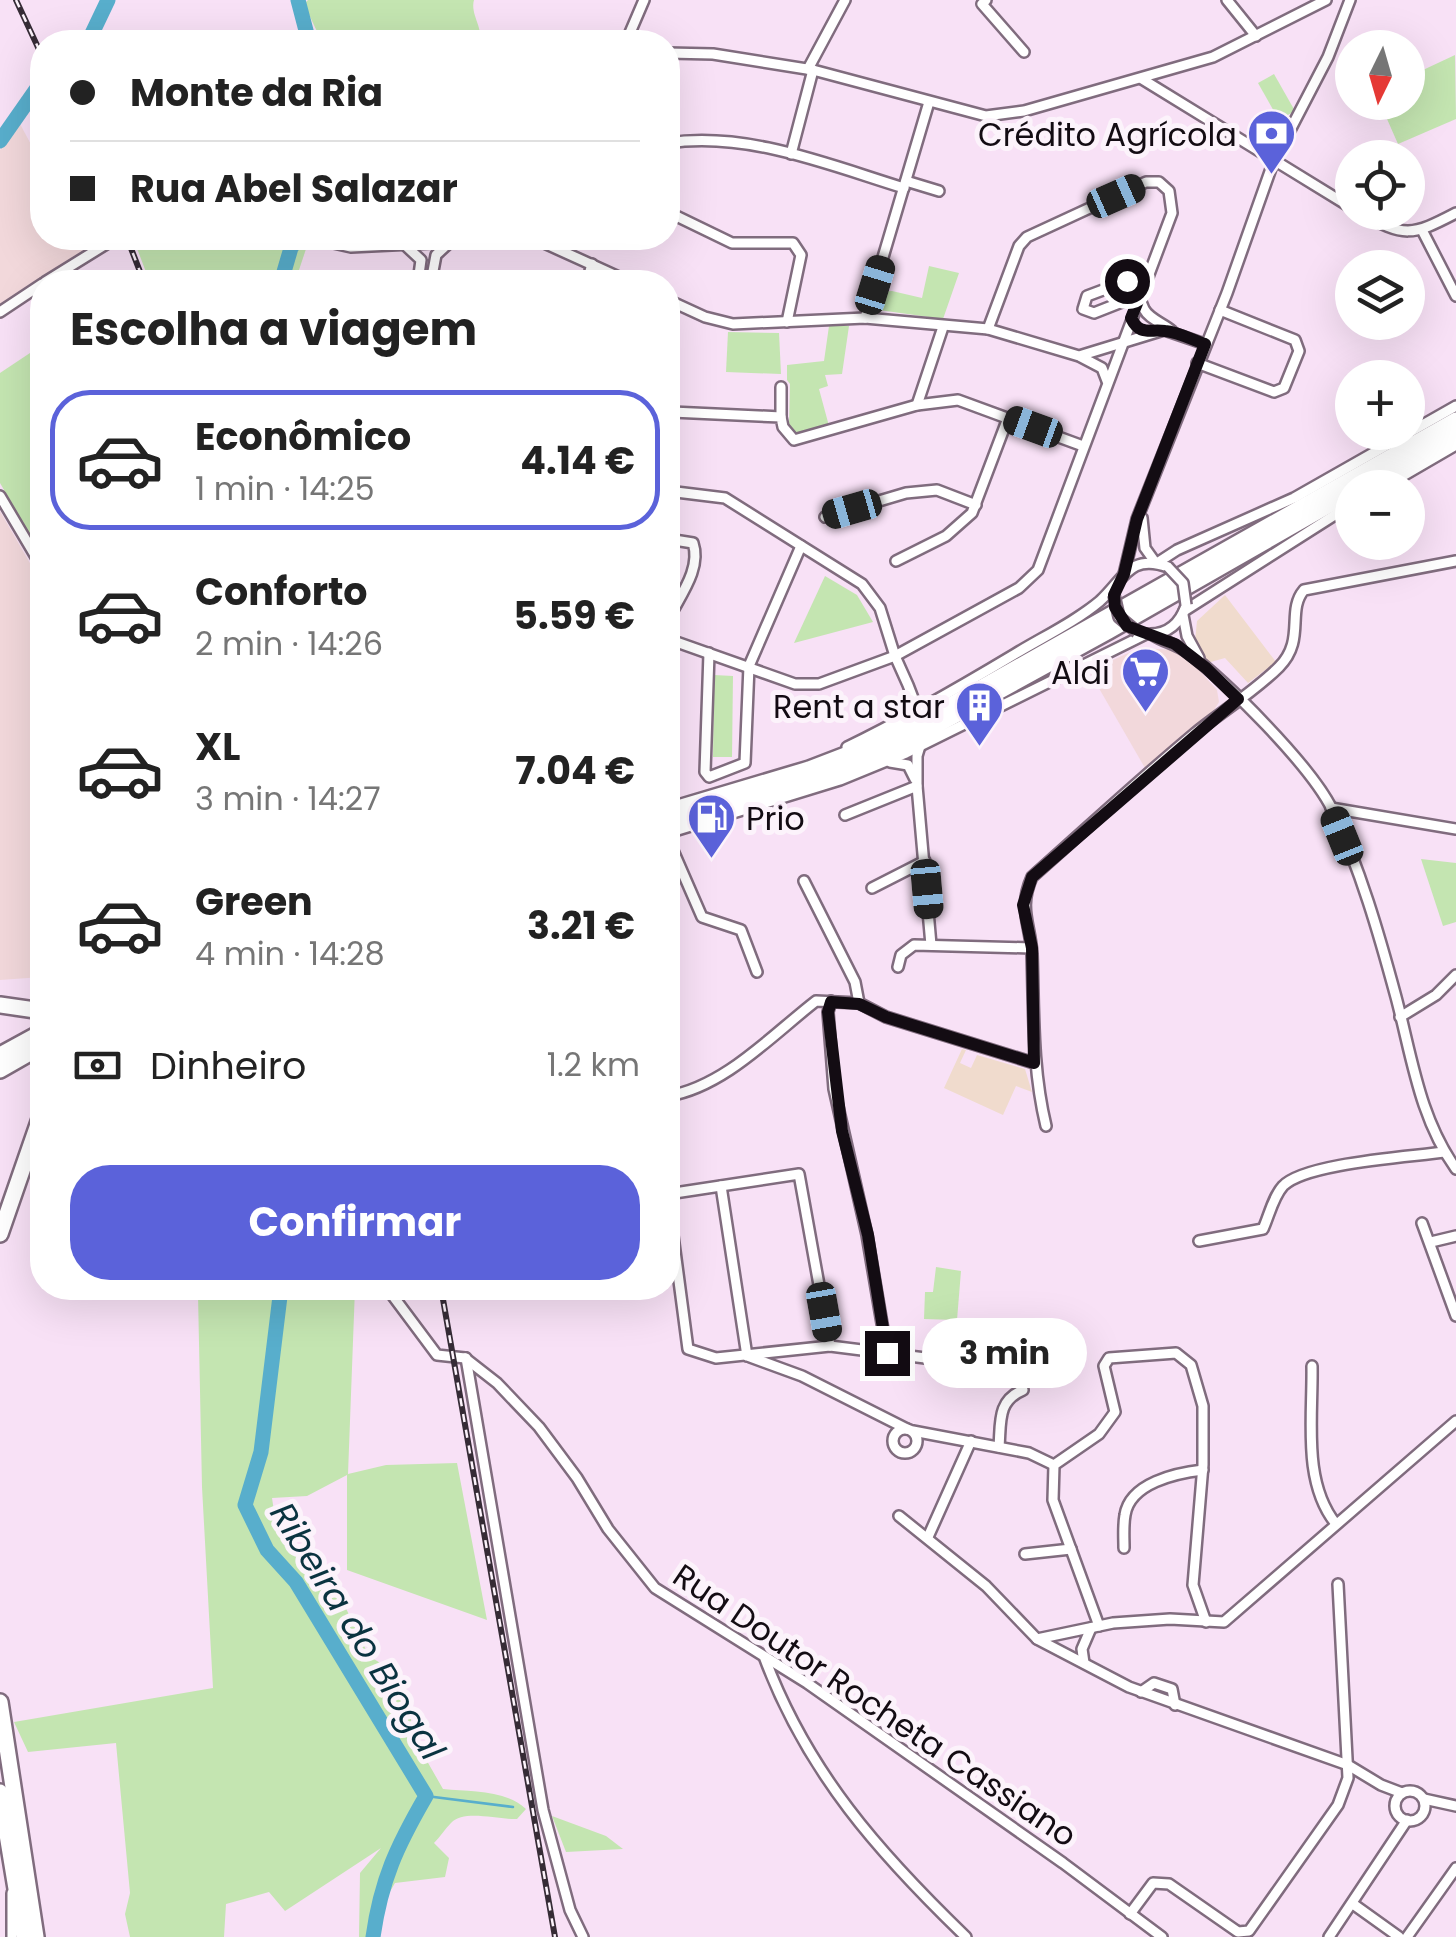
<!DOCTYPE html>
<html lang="pt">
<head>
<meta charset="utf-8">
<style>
	:root { --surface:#fff; --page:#f6f6f6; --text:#222; --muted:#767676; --line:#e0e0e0; --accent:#5b62da }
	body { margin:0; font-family:Poppins,sans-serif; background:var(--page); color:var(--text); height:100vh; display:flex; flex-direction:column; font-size:38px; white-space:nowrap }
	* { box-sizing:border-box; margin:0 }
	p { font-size:32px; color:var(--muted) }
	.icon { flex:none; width:55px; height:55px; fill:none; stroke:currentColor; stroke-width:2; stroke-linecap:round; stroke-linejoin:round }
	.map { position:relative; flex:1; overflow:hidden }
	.details { position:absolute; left:30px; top:270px; width:650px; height:1030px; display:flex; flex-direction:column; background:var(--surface); border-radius:40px; box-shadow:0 10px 40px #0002 }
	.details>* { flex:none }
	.banner { position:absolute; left:30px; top:30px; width:650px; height:220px; border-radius:40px; box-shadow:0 10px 40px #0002; display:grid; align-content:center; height:220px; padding:0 40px; background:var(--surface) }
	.needle { width:65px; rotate:185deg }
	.controls { position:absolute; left:1335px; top:30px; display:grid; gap:20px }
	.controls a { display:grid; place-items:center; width:90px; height:90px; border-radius:50%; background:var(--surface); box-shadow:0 10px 40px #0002; font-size:50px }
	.end { position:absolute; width:45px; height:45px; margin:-22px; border:12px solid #130c13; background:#fff; box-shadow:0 0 0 5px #fff }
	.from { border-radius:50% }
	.bubble { position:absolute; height:70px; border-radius:35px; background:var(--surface); box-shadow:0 10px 40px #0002; font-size:32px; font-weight:700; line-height:70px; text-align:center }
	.car { position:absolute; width:30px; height:60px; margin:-30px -15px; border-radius:12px; box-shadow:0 0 8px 2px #0007; background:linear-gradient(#222 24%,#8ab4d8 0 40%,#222 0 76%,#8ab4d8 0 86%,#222 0) }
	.banner b { display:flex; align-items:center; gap:35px; height:95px; font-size:38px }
	.banner b+b { border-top:2px solid var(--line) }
	.banner i { width:25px; height:25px; background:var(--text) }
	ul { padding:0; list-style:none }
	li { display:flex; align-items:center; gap:30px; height:140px; margin:0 20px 15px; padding:0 20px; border:5px solid transparent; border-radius:40px }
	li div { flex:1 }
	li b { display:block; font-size:38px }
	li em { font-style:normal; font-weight:700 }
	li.current { border-color:var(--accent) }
	li>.icon { width:90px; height:90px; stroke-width:1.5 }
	h2 { padding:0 40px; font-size:45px; line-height:120px }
	.pay { display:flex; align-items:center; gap:25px; height:110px; padding:0 40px; font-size:38px }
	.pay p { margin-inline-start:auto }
	.primary-button { display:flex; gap:20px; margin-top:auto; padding:20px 40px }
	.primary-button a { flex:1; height:115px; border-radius:40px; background:var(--accent); color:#fff; font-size:40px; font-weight:700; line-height:115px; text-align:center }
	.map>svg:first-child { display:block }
	.commercial { fill:#f2d8db }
	.education { fill:#f0dbcd }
	.green { fill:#c4e5b1 }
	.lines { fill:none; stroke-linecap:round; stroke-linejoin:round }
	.stream { stroke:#58aecc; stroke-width:2.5 }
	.river { stroke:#58aecc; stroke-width:15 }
	.street-casing { stroke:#806c7e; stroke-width:14 }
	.primary-casing { stroke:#806c7e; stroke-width:20 }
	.street { stroke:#fff; stroke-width:9 }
	.primary { stroke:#fff; stroke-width:15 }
	.rail-casing { stroke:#362c36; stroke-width:6 }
	.rail { stroke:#fcf3fb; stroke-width:2.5; stroke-dasharray:8; stroke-linecap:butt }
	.street-bridge-casing { stroke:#806c7e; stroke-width:14; stroke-linecap:butt }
	.street-bridge { stroke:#fff; stroke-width:9 }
	.route { stroke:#130c13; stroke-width:12 }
	.labels { text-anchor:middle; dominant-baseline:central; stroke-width:10; stroke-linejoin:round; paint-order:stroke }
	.poi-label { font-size:32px; fill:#130c13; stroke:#fcf3fb; text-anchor:end }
	.street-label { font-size:32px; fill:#130c13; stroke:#fcf3fb }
	.water-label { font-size:35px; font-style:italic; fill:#0a3340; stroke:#fcf3fb }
</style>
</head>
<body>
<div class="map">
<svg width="1456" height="1937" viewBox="0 0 1456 1937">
	<rect width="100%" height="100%" fill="#f8e1f6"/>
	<!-- commercial -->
	<g class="commercial">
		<path d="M19 122 42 165V238H82L87 248 0 304V150Z"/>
		<path d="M0 511 42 584V977L0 980Z"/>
		<path d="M1139 648 1177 650 1187 657 1217 690 1219 702 1214 710 1145 768 1089 671Z"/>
	</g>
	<!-- education -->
	<g class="education">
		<path d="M1225 595 1276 662 1248 683 1225 658 1207 663 1195 641 1197 621Z"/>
		<path d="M962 1049 966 1050 960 1063 971 1068 977 1055 1025 1069 1032 1092 1016 1086 1003 1115 944 1088Z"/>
	</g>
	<!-- green -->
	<g class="green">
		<path d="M308 0H474C470 14 483 27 480 42H322L304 4Z"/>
		<path d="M1455 55 1456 119 1398 144 1380 103 1408 102V77Z"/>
		<path d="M1274 74 1295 111 1279 120 1258 83Z"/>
		<path d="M133 238H289L307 246 295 282H137L146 272Z"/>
		<path d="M929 266 959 273 943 319 879 310 881 292 892 291 922 298Z"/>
		<path d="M829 326H849L842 374 825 375 828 386 819 389 829 426 793 435 789 427 790 384 787 380V365L824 361Z"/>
		<path d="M728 332 779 333 781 374 726 372Z"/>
		<path d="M42 345V556L0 483V373Z"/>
		<path d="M825 576 857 595 873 622 794 643Z"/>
		<path d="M714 675 733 676 732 757H713Z"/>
		<path d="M1421 859 1456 863V922L1443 926Z"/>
		<path d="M936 1267 961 1271 957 1320 924 1319 925 1292H933Z"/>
		<path d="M265 1288H355L348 1474 386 1465 457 1463 487 1620 347 1570V1475L307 1496 272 1498 275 1518 339 1594 369 1656 390 1669 405 1689 411 1712V1733L443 1789C470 1792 504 1789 526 1809L517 1819C498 1820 464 1809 451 1823 445 1829 440 1837 434 1843L449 1858 445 1877 395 1883 387 1897 380 1937H359L360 1873 381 1848 285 1911 269 1892 226 1904 224 1937H130L125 1914 130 1893 116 1743 28 1752 14 1722 213 1688 202 1487 198 1295 264 1290Z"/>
		<path d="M552 1816 606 1836 623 1849 566 1852Z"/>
	</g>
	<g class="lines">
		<!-- stream -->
		<path class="stream" d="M426 1796 513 1807"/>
		<!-- river -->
		<g class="river">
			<path d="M298 0 309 42"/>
			<path d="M88 42 108 0"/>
			<path d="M0 141 42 81"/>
			<path d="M281 282 291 248 298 238"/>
			<path d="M281 1288 261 1452 245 1505 267 1550 296 1582 426 1796C397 1846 381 1880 373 1937"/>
		</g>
		<defs>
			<g id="street">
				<path d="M986 0 982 4 1024 52"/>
				<path d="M1227 0 1256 36"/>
				<path d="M626 42 644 0"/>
				<path d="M668 53 713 54 813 70 986 116 1024 111 1213 57 1326 0"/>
				<path d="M808 69 845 0"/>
				<path d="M1142 79 1352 208"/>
				<path d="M668 143C747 131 829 165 904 188"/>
				<path d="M791 154 813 70"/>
				<path d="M906 181 939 191"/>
				<path d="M668 212 732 243H793L801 255 787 322"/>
				<path d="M1360 212C1404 238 1412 236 1456 213"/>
				<path d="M1422 230 1456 296"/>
				<path d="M311 238 351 247 536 238"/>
				<path d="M533 238 630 282"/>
				<path d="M406 246 421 260 418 282"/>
				<path d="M45 282 116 238"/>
				<path d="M431 282 436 255 450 242"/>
				<path d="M587 282 592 264"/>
				<path d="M668 300 705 317 733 324 865 318 988 329 1079 356 1164 330 1205 344"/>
				<path d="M1138 301 1127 300 1094 313 1083 309 1087 296 1127 281C1143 286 1137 296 1144 309 1149 319 1163 323 1172 331"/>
				<path d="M0 312 42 284"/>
				<path d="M865 318 929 102"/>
				<path d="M668 320 673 303"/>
				<path d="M1081 357 1102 368 1107 381"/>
				<path d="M1197 363 1274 392 1284 388 1299 351 1295 340 1220 310"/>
				<path d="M917 405 943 327"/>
				<path d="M672 412 781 417 783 427 794 440 917 405 958 400 1083 446"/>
				<path d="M781 417V387"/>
				<path d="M1382 488 1456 445"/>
				<path d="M668 491 725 498 862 584 880 608 895 656 908 685 913 698 909 714"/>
				<path d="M0 496 42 567"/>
				<path d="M825 517 906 493 937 490 976 505"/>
				<path d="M1142 518 1145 548 1155 562"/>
				<path d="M668 539 693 543C702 569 679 597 668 620"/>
				<path d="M896 561 946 536 972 513 1008 418"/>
				<path d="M1157 563 1177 550 1294 498 1456 406"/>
				<path d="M1124 574 1137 519 1227 293 1273 163 1328 57 1350 0"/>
				<path d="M1184 611 1352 504"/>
				<path d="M1183 615 1187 636 1199 658"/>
				<path d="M1150 634C1168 634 1180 623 1186 606"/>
				<path d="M1153 635C1164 642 1176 644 1187 652 1227 682 1310 765 1332 809 1360 868 1379 934 1396 997 1412 1057 1419 1117 1456 1169"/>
				<path d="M668 639 795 684H819L895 656 1019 588 1038 570 1172 213 1169 191 1159 182H1146L1027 237 1019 246 988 329"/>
				<path d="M709 653 705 772 709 777 745 763 749 666 801 546"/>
				<path d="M920 746 917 756V786L931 945"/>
				<path d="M847 747C905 719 960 687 1015 654 1043 637 1075 622 1100 601 1124 579 1130 553 1168 567"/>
				<path d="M890 762 908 765 915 779"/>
				<path d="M1331 808 1456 829"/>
				<path d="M845 815 917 786"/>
				<path d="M668 833 840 780 906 753 1146 634"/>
				<path d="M668 839 702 917 741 930 757 972"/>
				<path d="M804 881 855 982 859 1003 886 1017 1034 1063"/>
				<path d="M872 888 925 861"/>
				<path d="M898 967 901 955 914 945 1031 948"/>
				<path d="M831 1001 828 1012 834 1089 867 1235 887 1353"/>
				<path d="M1400 1017 1436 995 1456 975"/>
				<path d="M668 1096C724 1087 772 1035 816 1001L859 1003"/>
				<path d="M1046 1126C1032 1068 1034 1012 1032 954 1030 922 1018 909 1032 877 1086 829 1139 780 1194 734 1221 712 1254 692 1279 667 1306 640 1286 611 1304 590L1456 561"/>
				<path d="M721 1186 747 1356"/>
				<path d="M668 1194 799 1174 830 1346"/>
				<path d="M668 1198 688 1349 716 1358 830 1346 941 1360"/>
				<path d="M1422 1223 1456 1316"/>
				<path d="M1199 1241 1263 1229C1269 1216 1273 1197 1283 1186 1305 1163 1409 1157 1444 1152"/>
				<path d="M1431 1242 1456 1236"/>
				<path d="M387 1288 437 1355 465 1358"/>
				<path d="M750 1357 802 1376 907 1429"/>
				<path d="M465 1358 497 1383 539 1427 577 1478 608 1529 655 1588 807 1683 1063 1863 1162 1937"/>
				<path d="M466 1358 543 1810 570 1910 583 1937"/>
				<path d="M1312 1366C1313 1418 1302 1482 1336 1524"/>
				<circle cx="905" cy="1441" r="12"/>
				<path d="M913 1431 1029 1453 1054 1465"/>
				<path d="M999 1447C1001 1422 997 1401 1023 1390"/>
				<path d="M899 1516 986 1586 1037 1639 1129 1687 1348 1765 1381 1785 1402 1793"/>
				<path d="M928 1537 971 1441"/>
				<path d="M1124 1548C1124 1537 1123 1526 1125 1515 1130 1483 1176 1473 1203 1470"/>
				<path d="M1025 1554 1071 1549"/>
				<path d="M1099 1626 1053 1500 1054 1465 1099 1434 1115 1412 1104 1366 1109 1358 1176 1353 1191 1365 1203 1406V1465L1193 1585 1206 1622"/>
				<path d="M1037 1639 1113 1623 1170 1619 1224 1622 1456 1421"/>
				<path d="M765 1659C808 1773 879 1853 966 1937"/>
				<path d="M1084 1663 1082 1649 1091 1628"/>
				<path d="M1141 1692 1154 1683 1172 1689 1175 1705"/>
				<circle cx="1410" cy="1806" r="15"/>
				<path d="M1424 1799 1456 1806"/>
				<path d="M12 1893V1937"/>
				<path d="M1353 1904 1399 1937"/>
				<path d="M1130 1914 1153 1883 1169 1884 1238 1932 1249 1931 1338 1805 1348 1778 1338 1584"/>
				<path d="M1329 1937 1407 1820"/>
				<path d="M1407 1937 1456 1868"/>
			</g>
			<g id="primary">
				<path d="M1360 488 1456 433"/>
				<path d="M668 811 809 769 861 749 938 712 1456 420"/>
				<path d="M668 823 795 786 852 765 921 734 1109 631 1352 492"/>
				<path d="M0 1005 42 1011"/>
				<path d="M0 1055 42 1032"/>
				<path d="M0 1070 42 1046"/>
				<path d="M0 1234 42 1113"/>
				<path d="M0 1702 36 1937"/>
				<path d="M0 1792 24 1937"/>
			</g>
		</defs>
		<!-- street casing -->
		<use href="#street" class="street-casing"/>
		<!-- primary casing -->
		<use href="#primary" class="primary-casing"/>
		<!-- street -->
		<use href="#street" class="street"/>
		<!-- primary -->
		<use href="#primary" class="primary"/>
		<defs>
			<g id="rail">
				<path d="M16 0 42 56"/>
				<path d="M127 238 144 282"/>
				<path d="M441 1288 555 1937"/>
			</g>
		</defs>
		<!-- rail casing -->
		<use href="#rail" class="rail-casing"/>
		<!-- rail -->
		<use href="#rail" class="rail"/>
		<defs>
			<g id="street-bridge">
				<path d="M1168 567 1183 583 1186 605"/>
				<path d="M1114 595 1119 617 1137 632"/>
			</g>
		</defs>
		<!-- street-bridge casing -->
		<use href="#street-bridge" class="street-bridge-casing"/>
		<!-- street-bridge -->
		<use href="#street-bridge" class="street-bridge"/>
	</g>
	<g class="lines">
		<!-- route -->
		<path class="route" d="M887 1353 868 1235 842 1131 828 1012 831 1002 859 1004 886 1017 1034 1063 1032 948 1023 905 1032 877 1238 699 1206 668 1175 644 1127 626 1115 607 1114 595 1124 574 1137 519 1205 344C1193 340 1178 332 1165 331 1149 329 1140 336 1131 318L1138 301 1123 298 1120 294 1122 283 1127 281"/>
	</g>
	<!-- icons -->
	<defs>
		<symbol id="bank-pin" viewBox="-11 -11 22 30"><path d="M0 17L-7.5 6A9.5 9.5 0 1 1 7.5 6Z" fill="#5b62da" stroke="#fcf3fb"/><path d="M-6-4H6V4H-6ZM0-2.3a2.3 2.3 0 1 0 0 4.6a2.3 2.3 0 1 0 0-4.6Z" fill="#fff"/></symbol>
		<symbol id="supermarket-pin" viewBox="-11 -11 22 30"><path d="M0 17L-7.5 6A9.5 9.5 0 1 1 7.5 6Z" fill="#5b62da" stroke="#fcf3fb"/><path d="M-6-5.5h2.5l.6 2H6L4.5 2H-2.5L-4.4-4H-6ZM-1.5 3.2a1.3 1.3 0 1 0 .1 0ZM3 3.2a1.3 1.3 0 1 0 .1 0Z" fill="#fff"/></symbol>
		<symbol id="building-pin" viewBox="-11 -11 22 30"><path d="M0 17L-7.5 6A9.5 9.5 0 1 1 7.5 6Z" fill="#5b62da" stroke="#fcf3fb"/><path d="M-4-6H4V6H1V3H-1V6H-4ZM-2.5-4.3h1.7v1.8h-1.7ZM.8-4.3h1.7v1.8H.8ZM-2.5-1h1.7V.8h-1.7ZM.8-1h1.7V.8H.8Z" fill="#fff"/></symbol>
		<symbol id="fuel-pin" viewBox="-11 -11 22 30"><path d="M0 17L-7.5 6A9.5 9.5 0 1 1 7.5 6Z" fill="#5b62da" stroke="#fcf3fb"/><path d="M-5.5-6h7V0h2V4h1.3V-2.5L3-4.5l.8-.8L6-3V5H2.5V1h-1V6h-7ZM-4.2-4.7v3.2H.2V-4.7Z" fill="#fff"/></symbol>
	</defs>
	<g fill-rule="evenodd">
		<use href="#bank-pin" x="1244" y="106" width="55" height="75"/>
		<use href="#supermarket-pin" x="1118" y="644" width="55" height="75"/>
		<use href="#building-pin" x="952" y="678" width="55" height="75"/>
		<use href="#fuel-pin" x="684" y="790" width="55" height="75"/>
	</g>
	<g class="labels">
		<!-- poi labels -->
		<g class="poi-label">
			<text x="1237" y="134">Crédito Agrícola</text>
			<text x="1110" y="672">Aldi</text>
			<text x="945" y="706">Rent a star</text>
			<text x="746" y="818" text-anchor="start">Prio</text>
		</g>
		<!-- street labels -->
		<g class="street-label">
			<text transform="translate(875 1705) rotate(34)">Rua Doutor Rocheta Cassiano</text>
		</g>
		<!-- water labels -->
		<g class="water-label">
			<text transform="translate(358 1631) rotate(58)">Ribeira do Biogal</text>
		</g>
	</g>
</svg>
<div class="controls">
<a><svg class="needle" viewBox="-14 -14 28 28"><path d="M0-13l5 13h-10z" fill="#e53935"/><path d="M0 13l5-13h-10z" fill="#767676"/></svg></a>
<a><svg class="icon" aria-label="locate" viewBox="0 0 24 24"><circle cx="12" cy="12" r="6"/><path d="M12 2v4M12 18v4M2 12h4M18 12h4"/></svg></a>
<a><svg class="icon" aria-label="layers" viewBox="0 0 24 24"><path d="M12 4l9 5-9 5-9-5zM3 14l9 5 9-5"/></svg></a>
<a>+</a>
<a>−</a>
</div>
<i class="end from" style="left:1127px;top:281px"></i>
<i class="end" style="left:887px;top:1353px"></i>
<div class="bubble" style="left:922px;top:1318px;width:165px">3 min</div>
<i class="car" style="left:1116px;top:196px;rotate:66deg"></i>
<i class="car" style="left:875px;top:285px;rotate:17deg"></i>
<i class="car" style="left:1033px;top:427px;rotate:290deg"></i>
<i class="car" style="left:852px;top:509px;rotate:254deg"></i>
<i class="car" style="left:1342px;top:836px;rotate:338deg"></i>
<i class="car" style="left:927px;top:889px;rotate:175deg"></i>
<i class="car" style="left:824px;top:1312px;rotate:170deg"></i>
<div class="banner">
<b><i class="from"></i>Monte da Ria</b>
<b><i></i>Rua Abel Salazar</b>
</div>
<section class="details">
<h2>Escolha a viagem</h2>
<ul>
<li class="current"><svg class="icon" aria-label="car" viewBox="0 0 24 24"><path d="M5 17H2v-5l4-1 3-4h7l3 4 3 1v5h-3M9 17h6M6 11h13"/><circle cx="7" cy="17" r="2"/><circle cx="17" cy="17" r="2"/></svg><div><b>Econômico</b><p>1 min · 14:25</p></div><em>4.14 €</em></li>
<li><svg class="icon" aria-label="car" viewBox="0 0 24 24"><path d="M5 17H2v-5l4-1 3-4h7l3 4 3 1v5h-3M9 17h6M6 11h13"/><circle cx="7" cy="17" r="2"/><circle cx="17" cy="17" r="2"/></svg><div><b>Conforto</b><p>2 min · 14:26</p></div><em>5.59 €</em></li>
<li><svg class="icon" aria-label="car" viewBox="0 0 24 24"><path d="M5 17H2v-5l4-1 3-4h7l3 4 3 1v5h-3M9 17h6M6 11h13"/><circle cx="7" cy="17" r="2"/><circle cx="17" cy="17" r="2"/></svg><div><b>XL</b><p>3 min · 14:27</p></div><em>7.04 €</em></li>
<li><svg class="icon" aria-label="car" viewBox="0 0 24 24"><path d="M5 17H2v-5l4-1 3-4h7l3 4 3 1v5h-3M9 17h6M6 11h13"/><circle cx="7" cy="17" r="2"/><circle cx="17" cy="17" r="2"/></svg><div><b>Green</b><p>4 min · 14:28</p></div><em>3.21 €</em></li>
</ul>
<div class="pay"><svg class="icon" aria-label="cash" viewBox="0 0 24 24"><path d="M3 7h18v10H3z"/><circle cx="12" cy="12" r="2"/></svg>Dinheiro<p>1.2 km</p></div>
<div class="primary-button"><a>Confirmar</a></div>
</section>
</div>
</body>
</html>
